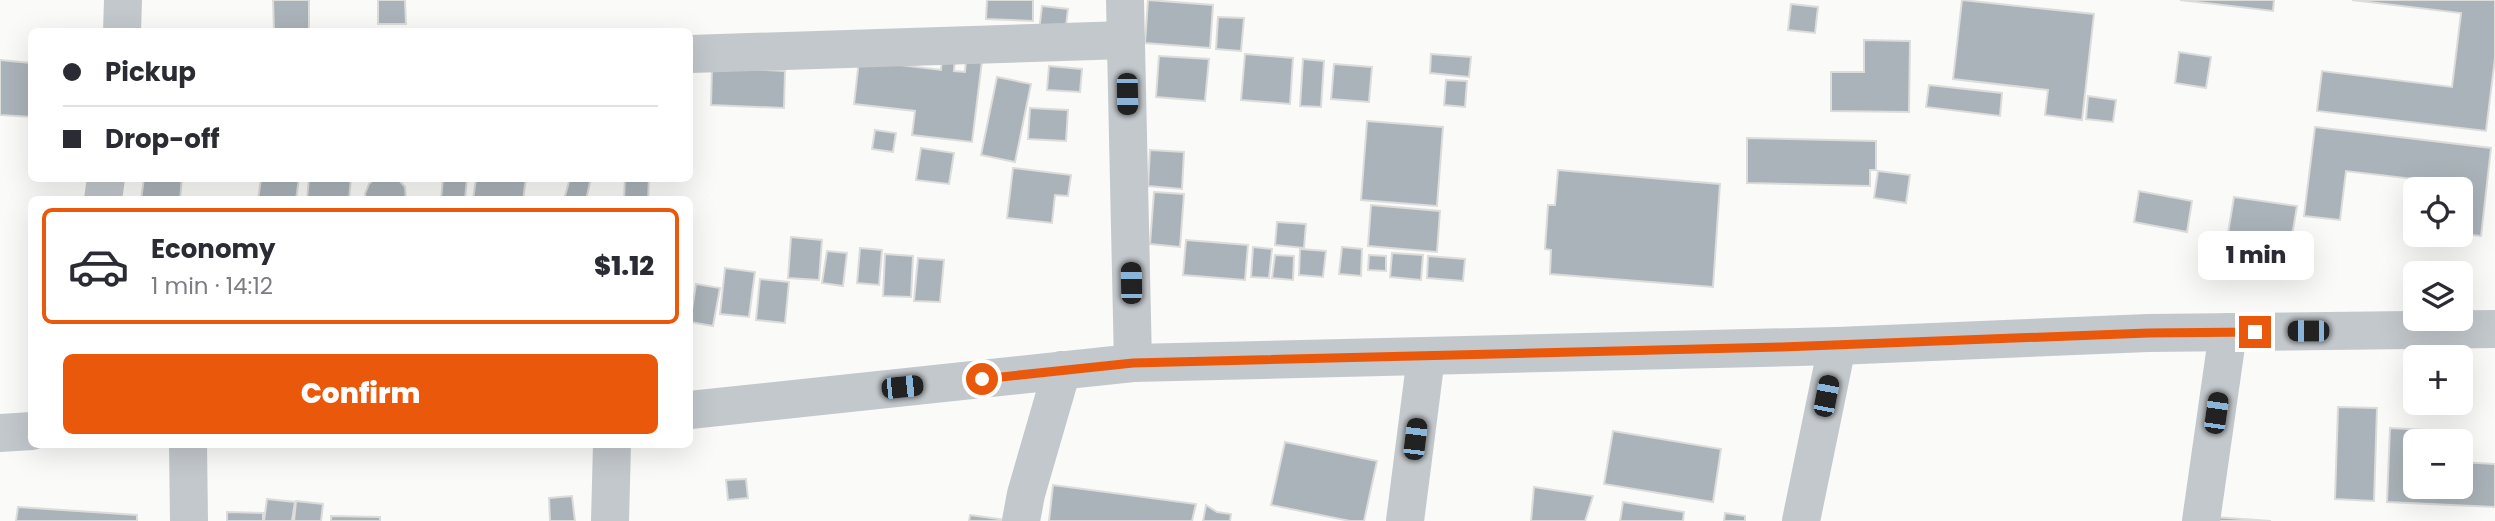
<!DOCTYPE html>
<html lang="en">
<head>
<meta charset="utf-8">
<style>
	:root { --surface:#fff; --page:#f7f7f7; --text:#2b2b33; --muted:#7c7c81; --line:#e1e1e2; --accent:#ea580c }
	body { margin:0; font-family:Poppins,sans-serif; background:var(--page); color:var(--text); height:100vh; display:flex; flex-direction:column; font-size:26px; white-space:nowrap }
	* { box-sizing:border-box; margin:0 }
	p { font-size:23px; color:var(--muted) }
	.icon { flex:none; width:38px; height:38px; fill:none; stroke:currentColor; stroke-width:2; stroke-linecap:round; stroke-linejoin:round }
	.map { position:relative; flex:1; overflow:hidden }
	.sheet { position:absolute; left:28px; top:196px; width:665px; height:252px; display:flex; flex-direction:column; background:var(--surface); border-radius:10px; box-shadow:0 7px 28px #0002 }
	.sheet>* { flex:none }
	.banner { position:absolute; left:28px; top:28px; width:665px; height:154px; border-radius:10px; box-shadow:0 7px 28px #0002; display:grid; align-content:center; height:154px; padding:0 35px; background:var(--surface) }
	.tools { position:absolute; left:2403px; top:177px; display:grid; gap:14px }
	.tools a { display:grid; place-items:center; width:70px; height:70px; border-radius:10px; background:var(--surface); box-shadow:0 7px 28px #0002; font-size:35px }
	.end { position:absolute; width:32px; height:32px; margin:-16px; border:9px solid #ea580c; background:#fff; box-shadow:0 0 0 4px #fff }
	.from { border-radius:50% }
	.bubble { position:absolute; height:49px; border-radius:10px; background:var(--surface); box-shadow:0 7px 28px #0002; font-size:23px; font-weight:800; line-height:49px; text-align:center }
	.car { position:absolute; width:21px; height:42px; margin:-21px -10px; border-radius:9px; box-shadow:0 0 5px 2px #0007; background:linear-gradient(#222 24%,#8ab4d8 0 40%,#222 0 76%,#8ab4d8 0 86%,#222 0) }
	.banner b { display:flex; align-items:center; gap:24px; height:66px; font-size:26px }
	.banner b+b { border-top:2px solid var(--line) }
	.banner i { width:18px; height:18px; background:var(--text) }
	ul { padding:12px 0 0; list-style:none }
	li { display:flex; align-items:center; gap:21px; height:116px; margin:0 14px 10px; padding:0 21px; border:4px solid transparent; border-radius:10px }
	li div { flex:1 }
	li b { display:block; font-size:26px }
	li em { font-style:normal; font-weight:800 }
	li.selected { border-color:var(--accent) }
	li>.icon { width:63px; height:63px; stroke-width:1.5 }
	.button { display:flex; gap:14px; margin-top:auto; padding:14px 35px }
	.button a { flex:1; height:80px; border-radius:10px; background:var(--accent); color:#fff; font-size:28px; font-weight:800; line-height:80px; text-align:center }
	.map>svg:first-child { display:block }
	.building { fill:#aab3b9; stroke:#dcdcda; stroke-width:2 }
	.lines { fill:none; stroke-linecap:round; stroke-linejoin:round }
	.minor { stroke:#c3c8cc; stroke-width:38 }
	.tertiary { stroke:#c3c8cc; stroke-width:38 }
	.route { stroke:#ea580c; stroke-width:9 }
</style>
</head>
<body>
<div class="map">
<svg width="2495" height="521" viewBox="0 0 2495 521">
	<rect width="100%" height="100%" fill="#fafaf8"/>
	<!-- building -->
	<g class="building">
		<path d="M273 0H309V32H274Z"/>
		<path d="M378 0H405L406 24H378Z"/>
		<path d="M987 0H1033V21L986 19Z"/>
		<path d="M1148 0 1213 5 1210 48 1145 43Z"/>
		<path d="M1962 0 2094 14 2082 120 2045 115 2048 90 1953 79Z"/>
		<path d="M2180 0H2274L2273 11Z"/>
		<path d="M2352 0H2495V58L2486 131 2317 111 2322 71 2452 87 2461 13Z"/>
		<path d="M1791 4 1818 7 1815 33 1788 30Z"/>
		<path d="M1042 6 1068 9 1065 34 1039 31Z"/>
		<path d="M1218 17 1244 18 1241 51 1216 49Z"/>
		<path d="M1864 40 1910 41 1909 112 1831 111V72H1864Z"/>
		<path d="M2179 52 2211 57 2206 88 2175 83Z"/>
		<path d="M1245 54 1293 58 1290 104 1241 100Z"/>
		<path d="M1431 54 1471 57 1469 77 1430 73Z"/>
		<path d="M1159 56 1209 59 1205 101 1156 97Z"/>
		<path d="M942 57 955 59 954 71 965 72 966 59 982 61 972 142 912 135 915 111 854 104 859 60 941 70Z"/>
		<path d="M1303 59 1324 61 1321 107 1300 106Z"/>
		<path d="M0 60 32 63V117L0 115Z"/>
		<path d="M1334 64 1372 67 1369 102 1331 99Z"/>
		<path d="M1049 66 1082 69 1080 92 1047 90Z"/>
		<path d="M712 67 785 71 784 108 711 105Z"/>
		<path d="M997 77 1031 84 1015 162 981 155Z"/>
		<path d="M1446 80 1467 81 1465 107 1444 105Z"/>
		<path d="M1929 85 2002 93 2000 116 1926 107Z"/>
		<path d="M2088 96 2116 100 2113 122 2086 119Z"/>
		<path d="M1030 108 1068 110 1066 141 1028 139Z"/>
		<path d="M1367 121 1443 127 1437 206 1361 200Z"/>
		<path d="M2315 127 2491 148 2481 236 2460 234V189H2448L2449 183 2346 171 2340 220 2304 216Z"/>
		<path d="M875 130 896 133 893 152 872 149Z"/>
		<path d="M1747 138 1876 141V170H1870V186L1747 183Z"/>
		<path d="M921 148 954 153 949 184 916 180Z"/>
		<path d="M1150 150 1184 152 1182 189 1148 186Z"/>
		<path d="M1013 168 1071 175 1068 196 1055 195 1052 223 1007 218Z"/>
		<path d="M1558 170 1720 184 1713 287 1550 274 1551 250 1545 249 1548 205H1555Z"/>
		<path d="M1878 171 1910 175 1906 203 1874 198Z"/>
		<path d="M144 178H182L180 200H141Z"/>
		<path d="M261 178H299L296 200H258Z"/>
		<path d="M309 178H351L349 200H307Z"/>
		<path d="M375 178 398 179 405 187 406 200H366L365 194 369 184Z"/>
		<path d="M443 178H467L465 200H441Z"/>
		<path d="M476 178H526L523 200H473Z"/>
		<path d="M570 178H591L586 200H564Z"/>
		<path d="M625 178H649L648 200H624Z"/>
		<path d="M2139 191 2192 201 2187 232 2134 222Z"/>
		<path d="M1154 192 1184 194 1180 247 1150 244Z"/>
		<path d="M2234 197 2297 206 2291 242 2228 233Z"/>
		<path d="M1371 205 1440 211 1437 252 1368 246Z"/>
		<path d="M1277 222 1306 224 1304 248 1275 245Z"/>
		<path d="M791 237 822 240 819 280 788 278Z"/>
		<path d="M1186 240 1248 245 1245 280 1183 275Z"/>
		<path d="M1253 247 1272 249 1269 278 1251 277Z"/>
		<path d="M1342 247 1362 249 1361 276 1339 274Z"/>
		<path d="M860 248 882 250 879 285 857 283Z"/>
		<path d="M1300 249 1326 251 1323 277 1299 275Z"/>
		<path d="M827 251 847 253 843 286 822 283Z"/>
		<path d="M1392 253 1423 255 1421 280 1390 277Z"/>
		<path d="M885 254 913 256 911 297 883 296Z"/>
		<path d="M1275 255 1294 256 1293 280 1272 278Z"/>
		<path d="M1369 255 1386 256V271L1368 270Z"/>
		<path d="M1428 256 1465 259 1463 281 1427 278Z"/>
		<path d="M918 258 944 260 940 302 914 301Z"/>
		<path d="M725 268 755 272 749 317 720 314Z"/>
		<path d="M760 279 789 282 785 323 756 320Z"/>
		<path d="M696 284 720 288 713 326 690 322Z"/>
		<path d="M2338 407 2377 408 2374 501 2335 499Z"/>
		<path d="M2390 428 2424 430V441H2415V486H2460V462L2495 464V507L2387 502Z"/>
		<path d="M1613 431 1721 449 1713 502 1604 484Z"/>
		<path d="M1285 442 1377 461 1364 521H1350L1271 505Z"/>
		<path d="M746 479 748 498 728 500 726 480Z"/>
		<path d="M1053 485 1196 504 1192 521H1049Z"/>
		<path d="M1534 487 1593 496 1585 521H1531Z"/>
		<path d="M572 496 575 521H550L549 498Z"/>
		<path d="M267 499 295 502 292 521H264Z"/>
		<path d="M296 501 323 504 321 521H294Z"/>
		<path d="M1623 502 1684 512 1683 521H1620Z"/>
		<path d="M1206 505 1217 512 1231 514 1230 521H1203Z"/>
		<path d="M18 507 137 515V521H16Z"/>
		<path d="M227 512 263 513V521H227Z"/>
		<path d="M1725 513 1745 516V521H1724Z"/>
		<path d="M970 515 1006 520 1005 521H969Z"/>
		<path d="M331 516 380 517V521H331Z"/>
		<path d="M2214 517 2271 521H2213Z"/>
	</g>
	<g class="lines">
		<!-- minor -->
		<g class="minor">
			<path d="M1125 0 1133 363"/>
			<path d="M122 32 123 0"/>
			<path d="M690 54 1126 40"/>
			<path d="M103 200 106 178"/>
			<path d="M188 444 189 521"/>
			<path d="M610 521 612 444"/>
			<path d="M1021 521 1026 494 1062 370"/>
			<path d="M1405 521 1426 357"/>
			<path d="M1801 521 1837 346"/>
			<path d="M2201 521 2228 332"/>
		</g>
		<!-- tertiary -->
		<g class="tertiary">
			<path d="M690 410 1133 363 1837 346 2148 333 2495 329"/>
			<path d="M0 433 32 431"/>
		</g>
	</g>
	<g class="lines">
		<!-- route -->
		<path class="route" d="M982 379 1133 363 1782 347 2148 333 2255 332"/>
	</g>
</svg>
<div class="tools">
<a><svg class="icon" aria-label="locate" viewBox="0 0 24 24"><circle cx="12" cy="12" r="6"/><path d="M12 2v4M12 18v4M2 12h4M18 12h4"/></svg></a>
<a><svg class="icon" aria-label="layers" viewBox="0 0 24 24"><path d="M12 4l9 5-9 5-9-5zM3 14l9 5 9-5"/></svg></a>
<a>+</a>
<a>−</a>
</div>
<i class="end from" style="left:982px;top:379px"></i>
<i class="end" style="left:2255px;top:332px"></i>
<div class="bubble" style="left:2198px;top:231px;width:116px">1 min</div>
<i class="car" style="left:1127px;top:94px;rotate:179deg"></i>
<i class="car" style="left:1131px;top:283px;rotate:359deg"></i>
<i class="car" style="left:2308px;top:331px;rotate:270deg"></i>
<i class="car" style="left:902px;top:387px;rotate:84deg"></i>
<i class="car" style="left:1826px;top:396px;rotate:11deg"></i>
<i class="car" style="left:2216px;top:413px;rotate:8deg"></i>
<i class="car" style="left:1415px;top:439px;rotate:7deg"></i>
<div class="banner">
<b><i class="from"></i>Pickup</b>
<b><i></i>Drop-off</b>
</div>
<section class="sheet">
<ul>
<li class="selected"><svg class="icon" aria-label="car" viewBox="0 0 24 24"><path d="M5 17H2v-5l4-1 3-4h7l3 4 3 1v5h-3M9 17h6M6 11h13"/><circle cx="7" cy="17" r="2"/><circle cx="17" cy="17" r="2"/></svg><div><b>Economy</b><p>1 min · 14:12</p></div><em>$1.12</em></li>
</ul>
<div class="button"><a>Confirm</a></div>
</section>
</div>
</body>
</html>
